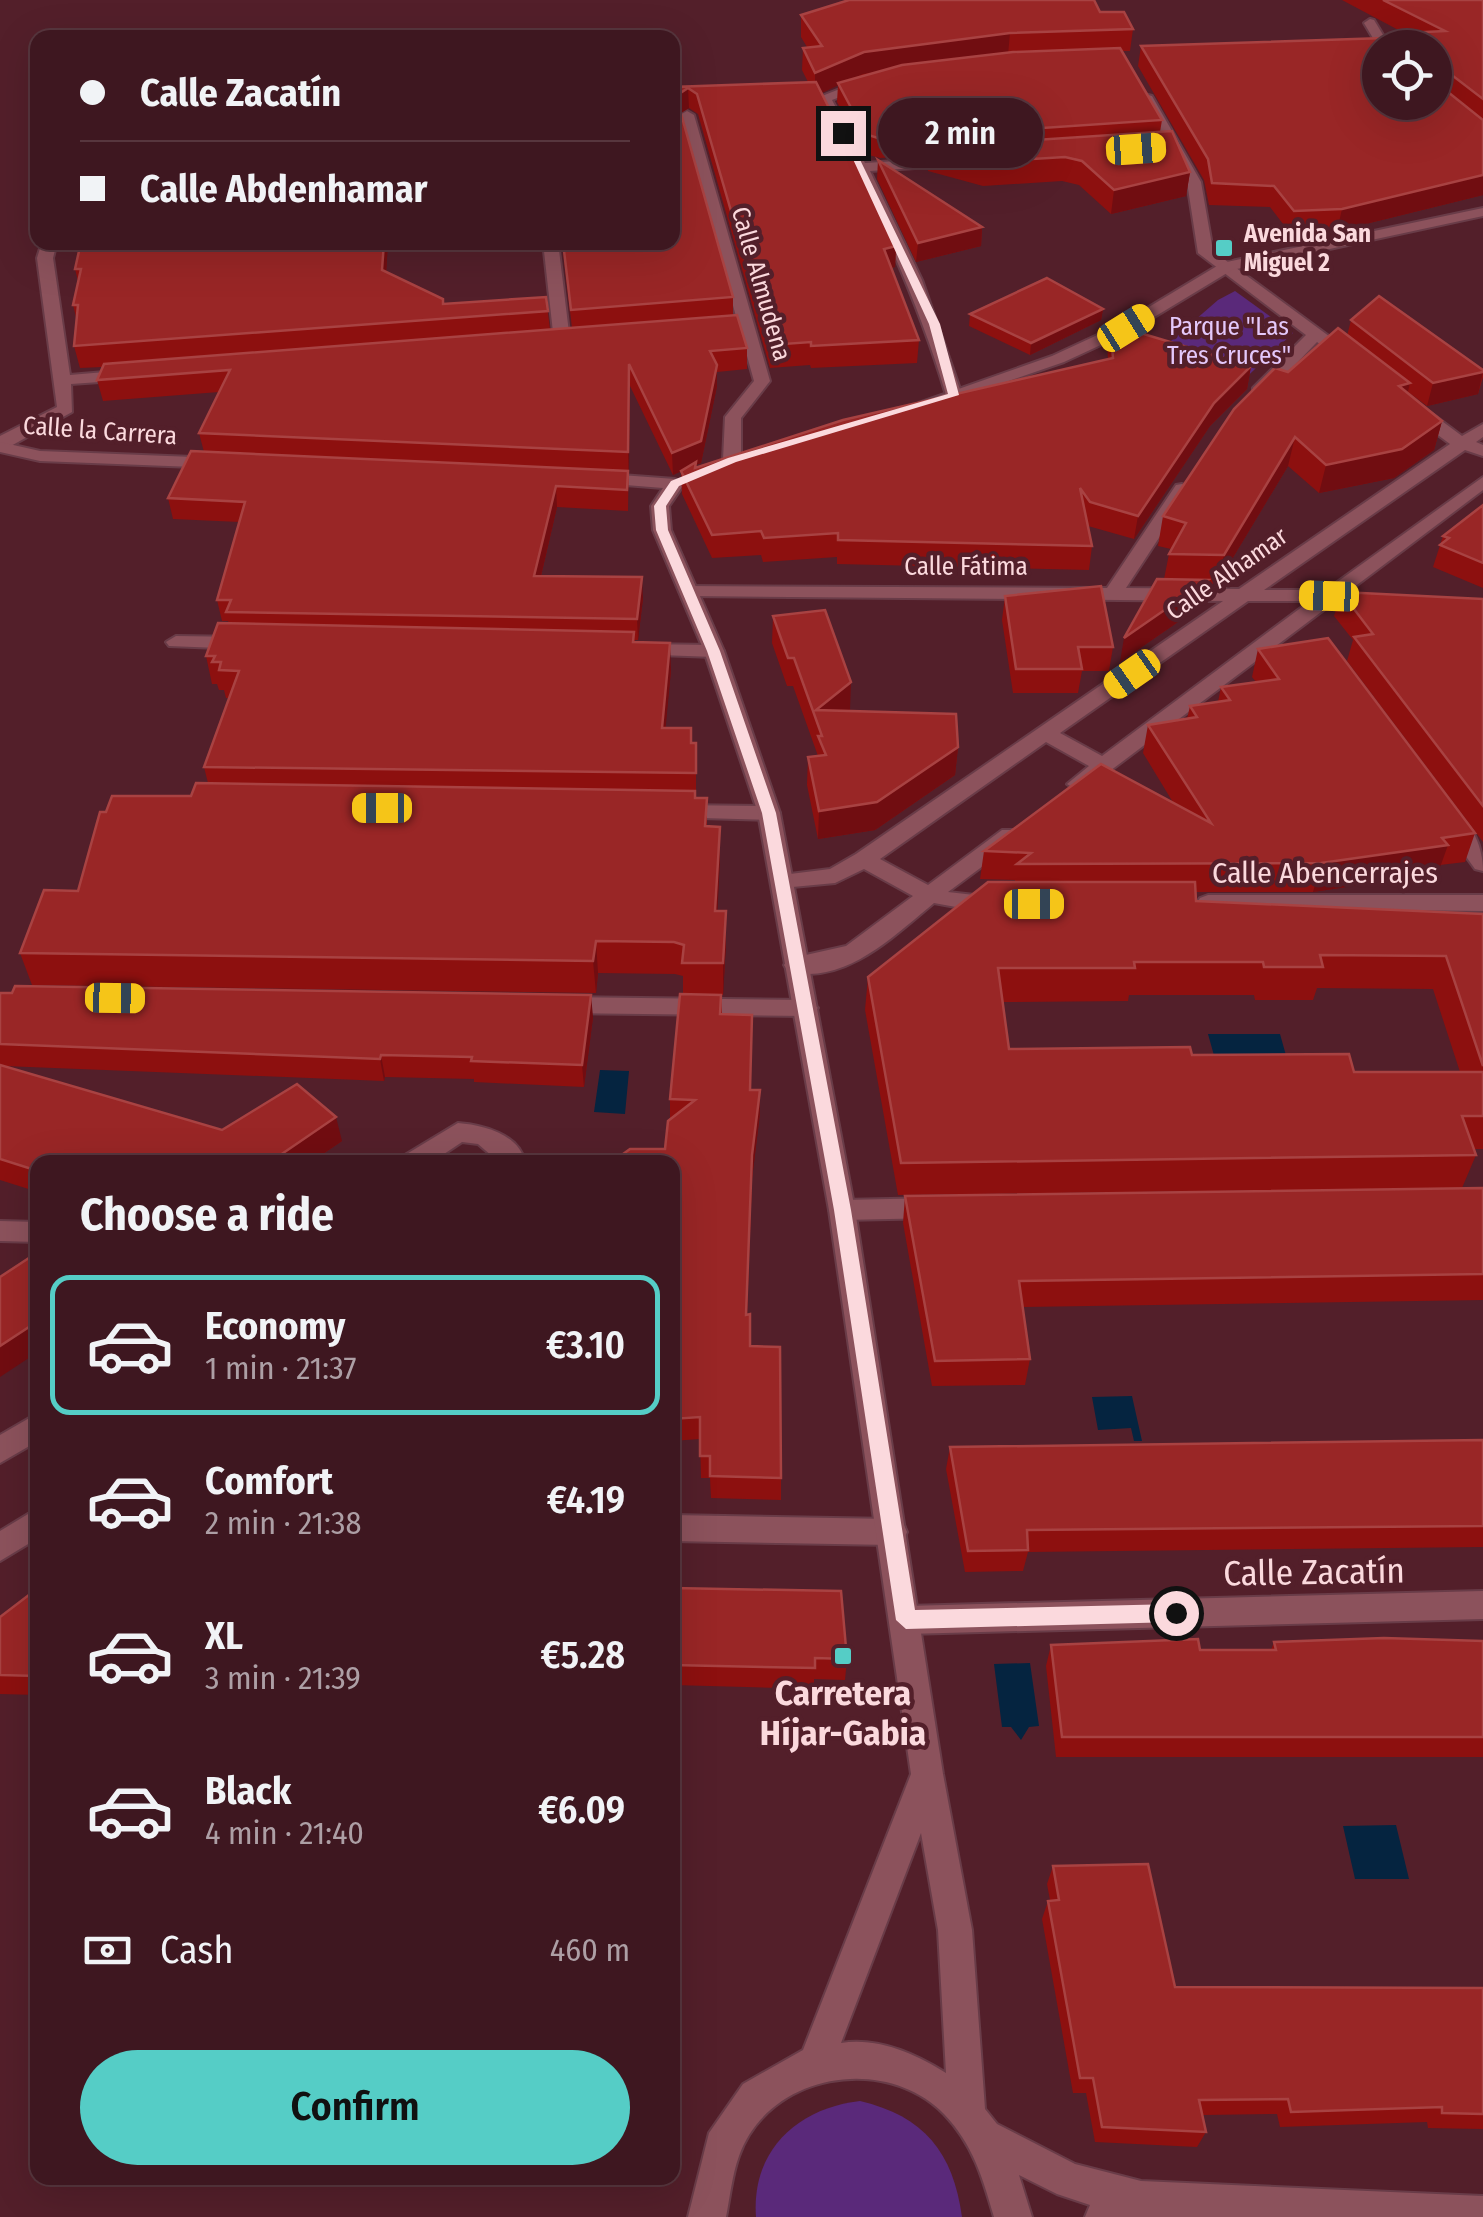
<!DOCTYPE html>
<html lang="en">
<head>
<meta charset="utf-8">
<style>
	:root { --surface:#3e1720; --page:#452029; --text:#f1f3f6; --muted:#ad9fa5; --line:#57363e; --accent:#55cdc6 }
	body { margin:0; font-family:"Fira Sans Condensed",sans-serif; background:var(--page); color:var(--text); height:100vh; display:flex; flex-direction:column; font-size:38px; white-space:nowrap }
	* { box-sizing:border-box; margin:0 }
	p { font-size:32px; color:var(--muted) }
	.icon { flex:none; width:55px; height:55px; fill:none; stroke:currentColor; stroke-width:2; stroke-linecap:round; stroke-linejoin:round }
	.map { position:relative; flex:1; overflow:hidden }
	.panel { position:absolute; left:30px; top:1155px; width:650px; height:1030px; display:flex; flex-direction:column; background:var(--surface); border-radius:20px; box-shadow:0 10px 40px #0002,0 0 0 2px var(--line) }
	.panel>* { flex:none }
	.top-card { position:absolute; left:30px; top:30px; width:650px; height:220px; border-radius:20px; box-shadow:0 10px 40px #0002,0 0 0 2px var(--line); display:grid; align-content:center; height:220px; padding:0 50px; background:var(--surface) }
	.tools { position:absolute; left:1362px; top:30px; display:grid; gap:20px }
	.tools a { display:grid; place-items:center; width:90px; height:90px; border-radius:50%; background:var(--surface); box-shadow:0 10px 40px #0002,0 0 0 2px var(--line); font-size:50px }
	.end { position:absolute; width:45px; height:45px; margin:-22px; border:12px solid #fbd9dd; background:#111; box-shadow:0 0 0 5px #111 }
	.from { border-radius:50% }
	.bubble { position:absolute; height:70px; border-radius:35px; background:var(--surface); box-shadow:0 10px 40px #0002,0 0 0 2px var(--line); font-size:32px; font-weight:600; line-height:70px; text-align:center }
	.car { position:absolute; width:30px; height:60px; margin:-30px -15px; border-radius:12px; box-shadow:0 0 8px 2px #0007; background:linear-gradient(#f5c518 24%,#345 0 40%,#f5c518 0 76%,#345 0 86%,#f5c518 0) }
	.top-card b { display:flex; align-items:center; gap:35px; height:95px; font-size:38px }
	.top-card b+b { border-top:2px solid var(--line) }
	.top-card i { width:25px; height:25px; background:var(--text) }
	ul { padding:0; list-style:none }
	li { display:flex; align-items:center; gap:30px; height:140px; margin:0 20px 15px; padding:0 30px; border:5px solid transparent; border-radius:20px }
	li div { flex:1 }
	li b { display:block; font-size:38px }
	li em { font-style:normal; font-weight:600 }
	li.current { border-color:var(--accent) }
	li>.icon { width:90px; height:90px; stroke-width:1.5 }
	h2 { padding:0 50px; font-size:45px; line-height:120px }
	.pay { display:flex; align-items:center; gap:25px; height:110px; padding:0 50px; font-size:38px }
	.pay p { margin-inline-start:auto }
	.action { display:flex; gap:20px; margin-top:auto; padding:20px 50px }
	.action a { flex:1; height:115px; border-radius:60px; background:var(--accent); color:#111; font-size:40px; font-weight:600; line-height:115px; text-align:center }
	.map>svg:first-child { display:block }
	.green { fill:#5a297a }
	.water { fill:#052440 }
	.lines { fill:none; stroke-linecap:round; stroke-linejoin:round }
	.minor-casing { stroke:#693c48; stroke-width:4 }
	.tertiary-casing { stroke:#693c48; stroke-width:4 }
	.minor { fill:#8c525c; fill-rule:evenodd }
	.tertiary { fill:#8c525c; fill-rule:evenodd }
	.wall { fill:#8d100f; fill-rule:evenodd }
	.shaded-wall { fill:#710d11 }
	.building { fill:#992626; stroke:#a84242; stroke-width:2.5; fill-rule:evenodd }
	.route { fill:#fbd9dd }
	.poi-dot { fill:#55cdc6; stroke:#531f2a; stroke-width:4 }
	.labels { text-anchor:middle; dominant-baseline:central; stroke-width:9; stroke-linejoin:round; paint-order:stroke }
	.far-poi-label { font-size:25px; font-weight:bold; fill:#fbd9dd; stroke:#531f2a; text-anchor:start }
	.far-street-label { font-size:25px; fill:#fbd9dd; stroke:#531f2a }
	.far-park-label { font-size:25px; fill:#e4c8fb; stroke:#531f2a }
	.street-label { font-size:30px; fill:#fbd9dd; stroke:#531f2a }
	.near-street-label { font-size:35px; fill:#fbd9dd; stroke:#531f2a }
	.near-poi-label { font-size:35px; font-weight:bold; fill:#fbd9dd; stroke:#531f2a }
</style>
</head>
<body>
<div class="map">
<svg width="1483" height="2217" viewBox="0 0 1483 2217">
	<rect width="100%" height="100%" fill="#531f2a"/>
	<!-- green -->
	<g class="green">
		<path d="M1235 291 1293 333 1237 386 1149 360 1218 300Z"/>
		<path d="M860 2101C924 2116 953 2152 962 2217H756C751 2150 798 2108 860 2101Z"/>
	</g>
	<!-- water -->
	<g class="water">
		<path d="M1208 1034H1280L1287 1059H1215Z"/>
		<path d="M600 1070 629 1071 625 1114 594 1112Z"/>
		<path d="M1132 1396 1142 1441H1134L1131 1428 1098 1430 1092 1397Z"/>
		<path d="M1030 1663 1039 1726 1029 1727 1021 1740 1011 1727H1002L994 1664Z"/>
		<path d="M1396 1825 1409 1879H1355L1343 1826Z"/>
	</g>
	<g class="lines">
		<defs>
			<g id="minor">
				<path d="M1370 19 1374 20 1391 48 1380 50 1364 23Z"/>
				<path d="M870 77 875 78V84L832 100 865 163 960 157 967 161 960 165 870 171 922 280 962 395 960 399 946 395C915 290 868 194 817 98Z"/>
				<path d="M1140 93 1152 96 1201 182 1213 251 1356 356V362H1344L1317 342 1265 396H1253V388L1306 335 1198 253 1187 182 1138 96Z"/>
				<path d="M687 111 694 115 770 381 741 418V460L732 465 723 460 725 417 754 381 680 115Z"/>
				<path d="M42 242H57L53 258 70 375 128 370 136 375 128 380 71 384 72 412 0 452V436L57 407 37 258Z"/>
				<path d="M543 242H558L570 341 562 346 554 341Z"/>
				<path d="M1407 404H1419L1462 436 1483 424V437L1476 442 1483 445V456L1465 450 1264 590H1326L1483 477V490L1086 789 1078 791 1067 784 1089 766 1046 742 880 859 928 885 1002 830H1018L1021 835 1018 840 948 892 1001 898 1004 903 1001 908 972 910 934 903C895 935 843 987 788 971L784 965 788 959 846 946 913 896 864 869 835 883 782 888 774 886 771 881 774 876 830 869 856 854 1223 601 689 596 680 590 682 586 1107 588 1176 485 1182 484 1191 489 1126 588 1239 589 1450 444 1407 412ZM1248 601H1310L1102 756 1060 733Z"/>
				<path d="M176 636 244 637 254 643 244 649 169 646 166 642Z"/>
				<path d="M639 644 714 645 724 651 714 657 632 654V646Z"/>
				<path d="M674 805 769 806 780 813 769 820 666 817 663 812 666 807Z"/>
				<path d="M1450 812C1473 820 1483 849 1483 871L1475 869 1439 819Z"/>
				<path d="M1208 895H1483V911L1200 908 1197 903 1200 898Z"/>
				<path d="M561 997 806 1000 818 1008 806 1016 561 1013 549 1005Z"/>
				<path d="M458 1123C483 1125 519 1134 525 1162H499L478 1144 462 1142 432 1162H401L405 1155Z"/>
				<path d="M937 1198 946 1201 950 1208 946 1215 937 1218 842 1220 833 1217 829 1210 833 1203 842 1200Z"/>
				<path d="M0 1221 38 1222V1242L0 1241Z"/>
				<path d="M38 1413V1441L0 1463V1435Z"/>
				<path d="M38 1508V1538L0 1561V1531Z"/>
				<path d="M672 1515 892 1519 903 1523 907 1532 903 1541 892 1545 672 1541Z"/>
				<path d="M1483 1591V1619L907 1634 896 1630 892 1620 896 1610 907 1606Z"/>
			</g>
			<g id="tertiary">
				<path d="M1483 208V216L1232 270 1131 331 1064 362 933 407 919 403 1052 356 1119 325 1222 263Z"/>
				<path d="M0 442 40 451 219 458 228 463 219 468 40 461 0 452Z"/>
				<path d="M594 473 675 479 684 484 669 506 671 530 724 651 780 813 855 1210 943 1774 972 1930 985 2109 997 2124 1075 2164 1141 2181 1483 2196V2217H1085L1090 2205 1057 2194 1019 2175 1032 2217H994C983 2179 973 2144 944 2114 884 2053 768 2074 739 2156 732 2175 730 2197 726 2217H688L709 2133 743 2084 803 2050 911 1774 829 1210 758 813 704 651 653 530 651 506 663 488 588 482V474ZM921 1833 938 1930 946 2073C916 2054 878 2037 841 2043Z"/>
			</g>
		</defs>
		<!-- minor casing -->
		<use href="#minor" class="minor-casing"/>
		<!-- tertiary casing -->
		<use href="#tertiary" class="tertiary-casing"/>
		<!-- minor -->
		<use href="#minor" class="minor"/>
		<!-- tertiary -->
		<use href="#tertiary" class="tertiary"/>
	</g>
	<!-- wall -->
	<g class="wall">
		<path d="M1342 0H1483V195L1337 231 1290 233 1270 207 1209 205 1204 180 1138 66 1141 46 1385 38 1406 34Z"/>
		<path d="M1100 12 1133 29 1130 51H1122L1162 120 1160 132 1190 172 1186 196 1111 214 1079 185 1062 181 983 186 928 171 929 155 880 158 865 154 837 102 838 85 821 93 838 126V132L896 246 895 267 891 268 919 340 917 363 811 368 810 365 770 368 698 114 689 108 681 113 733 297V315L747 348V369L717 372V386L701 463 696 465V468L1108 359 1107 346 1110 324 1251 366 1247 389 1210 426 1134 539 1088 526 1092 546 1089 570 837 564V557L763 562 761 555 712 558 682 494 681 471 673 475 630 386 628 511 557 507 541 576 643 598 638 640H635V642L671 670 665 728 691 743H696V798H707V826L720 858 717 911H726V943L723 995H721L722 1014 751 1090H760V1113L752 1179 747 1315 750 1346 781 1478V1500L711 1498 710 1478H701L700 1439 672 1441V1294L675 1213 665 1149 670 1119V1099L683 994V976L675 974 598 973 596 993 32 985 20 953 78 891 106 812 191 796 208 783 204 767 229 698H226L224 690H219L217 684H212L206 656 229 623 228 621H222L217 600 240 522 173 519 168 498 204 452 199 433 219 392 103 401 97 380 102 367 80 368 74 346 77 321 73 305 78 281 75 269 81 242H388L386 272 443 304 546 297 550 329 572 328 562 242H672V87L808 82 802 70 803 48 807 47 801 37V15Z"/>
		<path d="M878 160 982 227 981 246 916 262 877 179Z"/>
		<path d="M1103 309 1101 320 1030 355 969 326 970 314Z"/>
		<path d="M1351 320 1483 370V377L1478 394 1427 406 1408 392 1442 421 1434 450 1394 478 1319 493 1288 466 1217 584H1208L1204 604 1120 662 1164 579 1169 554 1171 549 1158 546 1163 516 1288 372 1347 336Z"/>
		<path d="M1483 505V588L1433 567 1443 536Z"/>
		<path d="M1341 592 1483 599V842L1347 661 1353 640 1334 616Z"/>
		<path d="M1005 596 1113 647 1109 671H1082L1078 693H1013L1002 620Z"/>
		<path d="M773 616 850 710 849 711 958 747 955 775 875 830 818 839 807 785 808 757 818 756 793 686H787L772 643Z"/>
		<path d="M1258 649 1475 833 1465 862 1440 865 1438 873 1313 892H1195L1196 901 1483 914V1149H1474L1476 1155 1462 1188 898 1195 865 1010 868 977 1015 882V880L980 879 984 851 1174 804 1143 753 1148 725 1187 719 1190 706 1218 702 1221 687 1256 682 1252 677ZM1317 988 1433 989 1460 1072H1354L1192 1055 1009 1049 1003 1002 1128 1001 1129 995H1254L1255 1000H1313Z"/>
		<path d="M0 993 593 1017 584 1087 474 1082V1079L385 1077 384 1081 4 1066 222 1130 342 1141 311 1162H38V1192L0 1180Z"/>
		<path d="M1483 1188V1300L1023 1307 1030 1359 1025 1385 932 1386 903 1223 905 1196Z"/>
		<path d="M1483 1440V1547L1028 1552 1023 1571 965 1572 946 1469 950 1447Z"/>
		<path d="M38 1588V1695L0 1694V1617Z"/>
		<path d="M672 1588 847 1659 845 1680 814 1679V1689L672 1685Z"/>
		<path d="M1483 1641V1757H1056L1046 1666 1051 1645 1200 1650H1271L1274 1642Z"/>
		<path d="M1053 1866 1175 1987 1483 1988V2129L1428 2128 1427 2122 1280 2127 1277 2114 1203 2115 1206 2132 1197 2147 1095 2142 1086 2093H1073L1042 1919 1048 1901 1050 1900 1047 1884Z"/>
	</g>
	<!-- shaded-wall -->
	<g class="shaded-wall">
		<path d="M1010 33 1008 55 863 74 815 96V73L864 52Z"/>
		<path d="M688 88 689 108 676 116V96Z"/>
		<path d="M1190 172 1186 196 1111 214 1114 190Z"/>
		<path d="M1483 175V195L1337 231 1342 209Z"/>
		<path d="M982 227 981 246 916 262 918 243Z"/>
		<path d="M384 242H388L385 292 382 270Z"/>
		<path d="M896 246 895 267 882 270 884 249Z"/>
		<path d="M1103 309 1101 320 1030 355 1031 343Z"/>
		<path d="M629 364 630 386 629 473 628 452Z"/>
		<path d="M717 365V386L701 463 696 465V486L695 465 673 475 672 453Z"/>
		<path d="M1251 366 1247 389 1210 426 1134 539 1138 516 1214 403Z"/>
		<path d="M1483 372 1478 394 1427 406 1433 383Z"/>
		<path d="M1410 383 1403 412 1399 386Z"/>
		<path d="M1442 421 1434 450 1394 478 1319 493 1326 465Z"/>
		<path d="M1295 437 1288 466 1217 584 1224 555Z"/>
		<path d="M556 486 557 507 536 597 534 576Z"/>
		<path d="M642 577 643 598 638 640 637 619Z"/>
		<path d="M1208 580 1204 604 1120 662 1124 638Z"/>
		<path d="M670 643 671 670 663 756 662 728Z"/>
		<path d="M851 682 850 710 821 733 816 710Z"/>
		<path d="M958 747 955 775 875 830 818 839 819 811Z"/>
		<path d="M720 827V858L716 943 715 911Z"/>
		<path d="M1448 845 1438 873 1313 892 1321 863Z"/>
		<path d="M726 911V943L723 995V963Z"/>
		<path d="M596 941 598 973 596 993 593 961Z"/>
		<path d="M591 995 593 1017 584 1087 582 1065Z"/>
		<path d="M381 1055 385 1077 384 1081 380 1059Z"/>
		<path d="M760 1090V1113L752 1179 746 1337 752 1155Z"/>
		<path d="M336 1117 342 1141 311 1162H270Z"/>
		<path d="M676 1189 677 1212 672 1215V1191Z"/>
		<path d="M38 1321V1352L0 1377V1346Z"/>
	</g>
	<!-- building -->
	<g class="building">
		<path d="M849 0H1094L1100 12H1124L1133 29 1010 33 864 52 815 73 803 48 822 46 801 15Z"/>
		<path d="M1383 0H1483V99L1440 66 1436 70 1438 84 1483 120V175L1342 209 1294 211 1274 186 1212 183 1208 159 1141 46 1385 38 1388 34 1445 31ZM1380 48H1435V102H1380Z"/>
		<path d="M1120 48 1162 120 881 139 865 134 838 83 902 65 1013 52Z"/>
		<path d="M816 82 838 126 822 122 843 135 888 223 896 246 884 249 919 340 811 346V342L770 345 697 94 688 88 676 96 733 297 571 310 563 242H672V87Z"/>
		<path d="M1172 131 1190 172 1114 190 1082 161 1065 157 985 162 929 147Z"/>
		<path d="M878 160 900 174 982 227 918 243Z"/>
		<path d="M81 242H384L382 270 443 299V304L546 297 548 311 74 346 78 305H73L81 269H75Z"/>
		<path d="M1047 278 1103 309 1031 343 970 314Z"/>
		<path d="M1379 296 1483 370V372L1433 383 1351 320Z"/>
		<path d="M737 315 747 348 710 351 717 365 701 441 672 453 629 364 628 452 199 433 230 370 97 380 104 364Z"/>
		<path d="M1110 324 1251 366 1214 403 1138 516 1090 502 1080 488 1092 546 838 540V533L764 538 761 531 712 535 681 471 696 462 695 468 843 420 1113 358Z"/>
		<path d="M1338 328 1410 383 1399 386 1442 421 1402 449 1326 465 1295 437 1224 555 1169 554 1186 523 1163 516 1234 409 1275 368 1288 372Z"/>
		<path d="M191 451 628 471 627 490 556 486 534 576 642 577 637 619 226 612 231 600H217L245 502 168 498Z"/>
		<path d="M1483 505V563L1440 545 1449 538 1443 536Z"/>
		<path d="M1157 579 1208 580 1124 638Z"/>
		<path d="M1101 586 1113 647H1078L1082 669H1016L1005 596Z"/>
		<path d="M1341 592 1483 599V806L1354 637 1373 634Z"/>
		<path d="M825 610 851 682 816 710 956 714 958 747 877 802 819 811 808 757 826 755 818 736H822L794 658H788L773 616Z"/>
		<path d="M218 623 634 632 633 642 670 643 662 728H691V743H696V773L204 767 239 671 219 670 221 662H212L215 656H206Z"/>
		<path d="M1328 638 1475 833 1442 838 1448 845 1321 863 1017 864 1031 853 984 851 1101 764 1211 823 1148 725 1197 717 1190 706 1230 700 1221 687 1279 679 1258 649Z"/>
		<path d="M196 783 695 791V798H707L705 826 720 827 715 911H726L723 963H682L684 945 674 942 596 941 593 961 20 953 44 890 78 891 100 812H106L112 796H191Z"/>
		<path d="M988 882H1195L1196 901 1483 914V1066L1446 956 1320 955 1323 967H1264L1263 962H1134L1135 968H998L1009 1049 1190 1047 1192 1055 1349 1054 1354 1072H1483V1116H1462L1476 1155 901 1163 868 977Z"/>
		<path d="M15 986 591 995 582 1065 471 1061 472 1057 381 1055 380 1059 0 1044V993H12Z"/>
		<path d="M680 994 721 995 720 1014 752 1015 750 1090H760L752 1155 746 1315 750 1314V1346L780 1347 781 1478 710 1476V1456H700V1417L672 1419V1294L676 1189 672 1191V1162H612L630 1149H665L668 1121 695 1100 670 1099Z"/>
		<path d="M0 1065 222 1130 297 1084 336 1117 270 1162H38V1171L0 1159Z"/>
		<path d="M1483 1188V1274L1019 1281 1030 1359 935 1361 905 1196Z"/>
		<path d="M38 1252V1321L0 1346V1277Z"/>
		<path d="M1483 1440V1526L1027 1530 1028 1550 968 1551 950 1447Z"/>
		<path d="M38 1588V1676L0 1675V1617Z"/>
		<path d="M672 1588 841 1591 847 1659 815 1658V1668L672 1665Z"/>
		<path d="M1384 1638 1483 1641V1737H1062L1051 1645 1198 1639 1200 1650H1276L1274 1642Z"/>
		<path d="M1148 1864 1175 1987 1483 1988V2114L1442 2113V2107L1291 2112 1288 2099 1199 2100 1206 2132 1102 2127 1093 2078H1080L1048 1901 1059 1900 1053 1866Z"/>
	</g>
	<!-- route -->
	<path class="route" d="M840 131 847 133 940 324 959 395 736 462 679 486 666 506 668 530 720 651 776 813 851 1210 915 1610 1176 1604 1186 1613 1176 1622 906 1629 896 1620 834 1210 762 813 707 651 656 530 654 506 671 481 728 458 948 394 929 324Z"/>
	<!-- markers -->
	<g class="poi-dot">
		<rect x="1214" y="238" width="20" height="20" rx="5"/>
		<rect x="833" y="1646" width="20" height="20" rx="5"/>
	</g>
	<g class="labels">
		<!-- far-poi labels -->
		<g class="far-poi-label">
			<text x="1244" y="234">Avenida San<tspan x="1244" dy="29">Miguel 2</tspan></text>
		</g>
		<!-- far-street labels -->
		<g class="far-street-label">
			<text transform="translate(761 284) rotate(74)">Calle Almudena</text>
			<text transform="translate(100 431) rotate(4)">Calle la Carrera</text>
			<text x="966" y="567">Calle Fátima</text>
			<text transform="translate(1227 574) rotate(-35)">Calle Alhamar</text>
		</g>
		<!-- far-park labels -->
		<g class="far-park-label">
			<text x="1229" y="327">Parque "Las<tspan x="1229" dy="29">Tres Cruces"</tspan></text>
		</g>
		<!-- street labels -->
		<g class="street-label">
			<text x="1325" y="873">Calle Abencerrajes</text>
		</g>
		<!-- near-street labels -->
		<g class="near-street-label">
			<text transform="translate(1314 1572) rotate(-1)">Calle Zacatín</text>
		</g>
		<!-- near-poi labels -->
		<g class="near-poi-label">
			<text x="843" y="1693">Carretera<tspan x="843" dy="40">Híjar-Gabia</tspan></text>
		</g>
	</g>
</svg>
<div class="tools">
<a><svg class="icon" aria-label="locate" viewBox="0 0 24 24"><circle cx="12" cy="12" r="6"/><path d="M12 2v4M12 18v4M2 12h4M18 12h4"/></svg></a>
</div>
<i class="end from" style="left:1176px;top:1613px"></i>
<i class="end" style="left:843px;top:133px"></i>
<div class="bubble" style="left:878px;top:98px;width:165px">2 min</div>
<i class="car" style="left:1136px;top:149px;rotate:86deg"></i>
<i class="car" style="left:1126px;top:328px;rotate:58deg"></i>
<i class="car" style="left:1329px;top:596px;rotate:272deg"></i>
<i class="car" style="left:1132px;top:674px;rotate:235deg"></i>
<i class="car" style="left:382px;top:808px;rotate:270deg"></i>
<i class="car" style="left:1034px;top:904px;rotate:90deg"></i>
<i class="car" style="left:115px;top:998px;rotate:91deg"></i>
<div class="top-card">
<b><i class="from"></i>Calle Zacatín</b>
<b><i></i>Calle Abdenhamar</b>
</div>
<section class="panel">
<h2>Choose a ride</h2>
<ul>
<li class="current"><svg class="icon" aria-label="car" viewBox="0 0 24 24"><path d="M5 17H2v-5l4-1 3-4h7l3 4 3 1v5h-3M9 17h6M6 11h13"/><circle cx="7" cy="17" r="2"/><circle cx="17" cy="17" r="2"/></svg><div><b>Economy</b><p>1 min · 21:37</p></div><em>€3.10</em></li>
<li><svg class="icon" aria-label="car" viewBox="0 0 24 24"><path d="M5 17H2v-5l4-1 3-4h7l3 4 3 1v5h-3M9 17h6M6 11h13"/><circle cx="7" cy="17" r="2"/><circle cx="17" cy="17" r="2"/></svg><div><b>Comfort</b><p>2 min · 21:38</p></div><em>€4.19</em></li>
<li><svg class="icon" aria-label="car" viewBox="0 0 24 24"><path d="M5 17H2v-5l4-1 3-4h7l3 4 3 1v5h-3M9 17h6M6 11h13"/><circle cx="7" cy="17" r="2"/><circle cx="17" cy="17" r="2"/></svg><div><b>XL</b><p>3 min · 21:39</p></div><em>€5.28</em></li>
<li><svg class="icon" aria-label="car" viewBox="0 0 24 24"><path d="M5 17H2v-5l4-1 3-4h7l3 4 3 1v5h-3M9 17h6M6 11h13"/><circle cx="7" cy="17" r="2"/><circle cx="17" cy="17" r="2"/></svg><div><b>Black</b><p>4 min · 21:40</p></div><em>€6.09</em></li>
</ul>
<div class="pay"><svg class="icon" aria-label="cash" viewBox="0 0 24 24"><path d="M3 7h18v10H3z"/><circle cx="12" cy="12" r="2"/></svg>Cash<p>460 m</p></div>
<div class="action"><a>Confirm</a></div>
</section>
</div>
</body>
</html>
